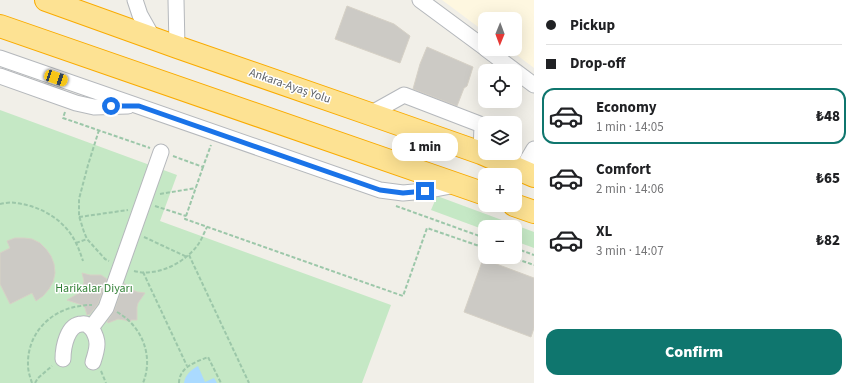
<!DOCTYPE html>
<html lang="en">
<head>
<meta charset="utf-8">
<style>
	:root { --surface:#fff; --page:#f6f6f6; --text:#202124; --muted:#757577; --line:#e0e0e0; --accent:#0f766e }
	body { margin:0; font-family:"Source Sans 3",sans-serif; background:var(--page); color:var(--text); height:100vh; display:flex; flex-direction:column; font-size:15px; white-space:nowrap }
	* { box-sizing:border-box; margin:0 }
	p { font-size:13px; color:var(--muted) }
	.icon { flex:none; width:22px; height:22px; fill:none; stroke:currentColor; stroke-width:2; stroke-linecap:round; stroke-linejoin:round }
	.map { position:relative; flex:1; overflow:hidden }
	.sheet { display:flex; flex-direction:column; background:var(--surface); width:320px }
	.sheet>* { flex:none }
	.hud { display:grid; align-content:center; height:88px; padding:0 12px; background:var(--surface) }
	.needle { width:26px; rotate:181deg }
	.buttons { position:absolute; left:478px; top:12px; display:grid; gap:8px }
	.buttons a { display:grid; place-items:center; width:44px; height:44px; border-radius:8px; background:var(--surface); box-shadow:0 4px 16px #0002; font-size:20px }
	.end { position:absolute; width:18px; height:18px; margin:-9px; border:5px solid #1a73e8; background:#fff; box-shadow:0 0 0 2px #fff }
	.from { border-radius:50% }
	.bubble { position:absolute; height:28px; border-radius:12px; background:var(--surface); box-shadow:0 4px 16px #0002; font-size:13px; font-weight:800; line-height:28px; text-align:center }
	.car { position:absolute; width:12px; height:24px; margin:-12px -6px; border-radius:5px; box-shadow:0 0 3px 1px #0007; background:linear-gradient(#f5c518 24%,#345 0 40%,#f5c518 0 76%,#345 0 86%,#f5c518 0) }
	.hud b { display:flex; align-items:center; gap:14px; height:38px; font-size:15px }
	.hud b+b { border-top:1px solid var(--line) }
	.hud i { width:10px; height:10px; background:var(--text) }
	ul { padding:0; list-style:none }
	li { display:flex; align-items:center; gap:12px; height:56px; margin:0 8px 6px; padding:0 4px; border:2px solid transparent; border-radius:12px }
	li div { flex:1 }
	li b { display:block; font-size:15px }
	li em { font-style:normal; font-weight:800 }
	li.on { border-color:var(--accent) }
	li>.icon { width:36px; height:36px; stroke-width:1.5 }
	.primary-button { display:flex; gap:8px; margin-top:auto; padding:8px 12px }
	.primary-button a { flex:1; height:46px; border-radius:12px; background:var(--accent); color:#fff; font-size:16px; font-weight:800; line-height:46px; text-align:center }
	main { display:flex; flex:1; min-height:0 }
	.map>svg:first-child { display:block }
	.commercial { fill:#fef7e0 }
	.green { fill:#c5e8c5 }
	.water { fill:#aadaff }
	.building { fill:#cccac5; stroke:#d6d1c6 }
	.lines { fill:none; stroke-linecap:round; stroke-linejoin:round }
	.minor-casing { stroke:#b5b8bc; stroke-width:17 }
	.highway-casing { stroke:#f9ab00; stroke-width:24 }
	.path { stroke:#9cc7a9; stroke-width:2; stroke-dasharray:4 2; stroke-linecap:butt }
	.minor { stroke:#fff; stroke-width:15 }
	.highway { stroke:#fde293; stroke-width:22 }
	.route { stroke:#1a73e8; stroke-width:5 }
	.labels { text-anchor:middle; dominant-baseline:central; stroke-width:3; stroke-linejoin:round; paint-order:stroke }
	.street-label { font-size:12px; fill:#5f6368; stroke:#fff }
	.park-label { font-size:12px; fill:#348238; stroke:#fff }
</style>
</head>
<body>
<main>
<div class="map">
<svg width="534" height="383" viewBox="0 0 534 383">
	<rect width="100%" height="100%" fill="#f1efe8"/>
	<!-- commercial -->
	<path class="commercial" d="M442 0H534V68L509 49H515V19H485V32Z"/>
	<!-- green -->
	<g class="green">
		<path d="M0 110 177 175 160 221 391 305 362 383H0Z"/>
		<path d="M437 196 534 232V248L515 241V227H485V230L431 210Z"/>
	</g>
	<!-- water -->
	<path class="water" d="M198 366 205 382 214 378 217 383H184C185 375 191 370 198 366Z"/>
	<!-- building -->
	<g class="building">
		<path d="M347 6 394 24 410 36 400 63 335 39Z"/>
		<path d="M427 47 473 67 467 86 464 88 457 106 413 89 420 64Z"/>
		<path d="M15 238H24L32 239 40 243 46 249 51 256 54 264 55 273 53 282 49 289 43 296 36 301 32 293 10 304 0 284V253L10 248 7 241Z"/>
		<path d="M483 259 534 278V328L531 337 464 312Z"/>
		<path d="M82 273 90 275H101L107 279 98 304 90 314 87 315 85 308 82 305 67 300 79 293 83 288 84 281Z"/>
		<path d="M124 283 131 289 137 292 145 293 138 303 137 307V320H131L130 322 125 320 118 319 108 323 107 322 114 311Z"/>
	</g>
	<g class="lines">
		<defs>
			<g id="minor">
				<path d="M135 0 140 15 153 38"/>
				<path d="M176 0 177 47"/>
				<path d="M420 0 485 48"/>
				<path d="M486 49 534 85"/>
				<path d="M0 58 380 190 403 193 425 191 456 185"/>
				<path d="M0 76 76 103 94 107 128 106"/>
				<path d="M370 114 404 95 482 125 481 153"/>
				<path d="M521 171 534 149"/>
				<path d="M91 328 106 308 161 152"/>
				<path d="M63 359C63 348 67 324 82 324 86 323 89 326 92 329 95 334 97 339 97 344 97 350 95 356 93 362"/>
			</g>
			<g id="highway">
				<path d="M46 0 177 47 370 114 481 153 534 176"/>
				<path d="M0 26 485 194"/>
				<path d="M514 205 534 212"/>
			</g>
		</defs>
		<!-- minor casing -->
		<use href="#minor" class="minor-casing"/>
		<!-- highway casing -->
		<use href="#highway" class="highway-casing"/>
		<!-- path -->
		<g class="path">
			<path d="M65 112 63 118 150 148"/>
			<path d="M99 130 88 165 79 199V216L84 232 87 239 105 259 109 261"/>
			<path d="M173 156 203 167 211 145"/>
			<path d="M203 167 185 219 403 296 427 228 485 248"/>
			<path d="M160 194 196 188"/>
			<path d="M0 204C5 203 11 202 16 203 41 206 65 220 76 243 79 249 81 255 83 261"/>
			<path d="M155 206 186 216"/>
			<path d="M396 206 485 238"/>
			<path d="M79 217 128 210"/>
			<path d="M144 237 187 257"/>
			<path d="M76 243 87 239"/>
			<path d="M515 248 534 255"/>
			<path d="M189 255 249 383"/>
			<path d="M511 257 534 265"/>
			<path d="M134 271C156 277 183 264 197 246 201 241 204 233 207 227"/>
			<path d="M143 272 187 366"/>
			<path d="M117 312C142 326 154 356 143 383"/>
			<path d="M101 371 106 383"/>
			<path d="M32 383C30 377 28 371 28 365 27 334 50 310 80 306 84 305 88 305 92 305"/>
			<path d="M35 383 38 378 52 366"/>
			<path d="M179 383C179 367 196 362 208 357L221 383"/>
		</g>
		<!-- minor -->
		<use href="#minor" class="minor"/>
		<!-- highway -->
		<use href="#highway" class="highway"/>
	</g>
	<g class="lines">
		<!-- route -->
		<path class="route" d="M111 106H139L380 190 403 193 425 191"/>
	</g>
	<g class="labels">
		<!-- street labels -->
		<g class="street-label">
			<text transform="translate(290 86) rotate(19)">Ankara-Ayaş Yolu</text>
		</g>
		<!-- park labels -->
		<g class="park-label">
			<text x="94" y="288">Harikalar Diyarı</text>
		</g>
	</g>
</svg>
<div class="buttons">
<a><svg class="needle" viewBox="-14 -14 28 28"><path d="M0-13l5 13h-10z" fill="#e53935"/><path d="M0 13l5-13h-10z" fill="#757577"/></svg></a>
<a><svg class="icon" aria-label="locate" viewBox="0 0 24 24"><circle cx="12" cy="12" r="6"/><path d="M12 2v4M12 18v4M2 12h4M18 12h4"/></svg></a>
<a><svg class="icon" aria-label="layers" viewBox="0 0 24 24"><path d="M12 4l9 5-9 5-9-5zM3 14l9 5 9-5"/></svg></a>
<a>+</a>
<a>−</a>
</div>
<i class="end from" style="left:111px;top:106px"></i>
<i class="end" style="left:425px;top:191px"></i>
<div class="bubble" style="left:392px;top:133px;width:66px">1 min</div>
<i class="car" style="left:56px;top:78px;rotate:109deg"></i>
</div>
<section class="sheet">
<div class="hud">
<b><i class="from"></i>Pickup</b>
<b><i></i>Drop-off</b>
</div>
<ul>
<li class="on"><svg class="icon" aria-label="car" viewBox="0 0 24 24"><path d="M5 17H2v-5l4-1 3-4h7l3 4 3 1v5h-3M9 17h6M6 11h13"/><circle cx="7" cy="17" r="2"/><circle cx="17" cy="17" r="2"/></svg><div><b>Economy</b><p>1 min · 14:05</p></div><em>₺48</em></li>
<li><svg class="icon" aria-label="car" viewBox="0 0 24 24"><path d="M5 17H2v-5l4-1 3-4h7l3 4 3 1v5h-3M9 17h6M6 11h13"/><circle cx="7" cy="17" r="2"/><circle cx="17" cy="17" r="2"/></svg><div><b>Comfort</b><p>2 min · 14:06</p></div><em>₺65</em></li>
<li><svg class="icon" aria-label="car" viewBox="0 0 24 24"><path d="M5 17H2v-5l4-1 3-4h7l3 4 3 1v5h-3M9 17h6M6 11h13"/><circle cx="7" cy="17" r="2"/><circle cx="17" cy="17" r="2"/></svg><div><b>XL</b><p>3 min · 14:07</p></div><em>₺82</em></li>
</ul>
<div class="primary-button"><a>Confirm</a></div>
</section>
</main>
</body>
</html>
